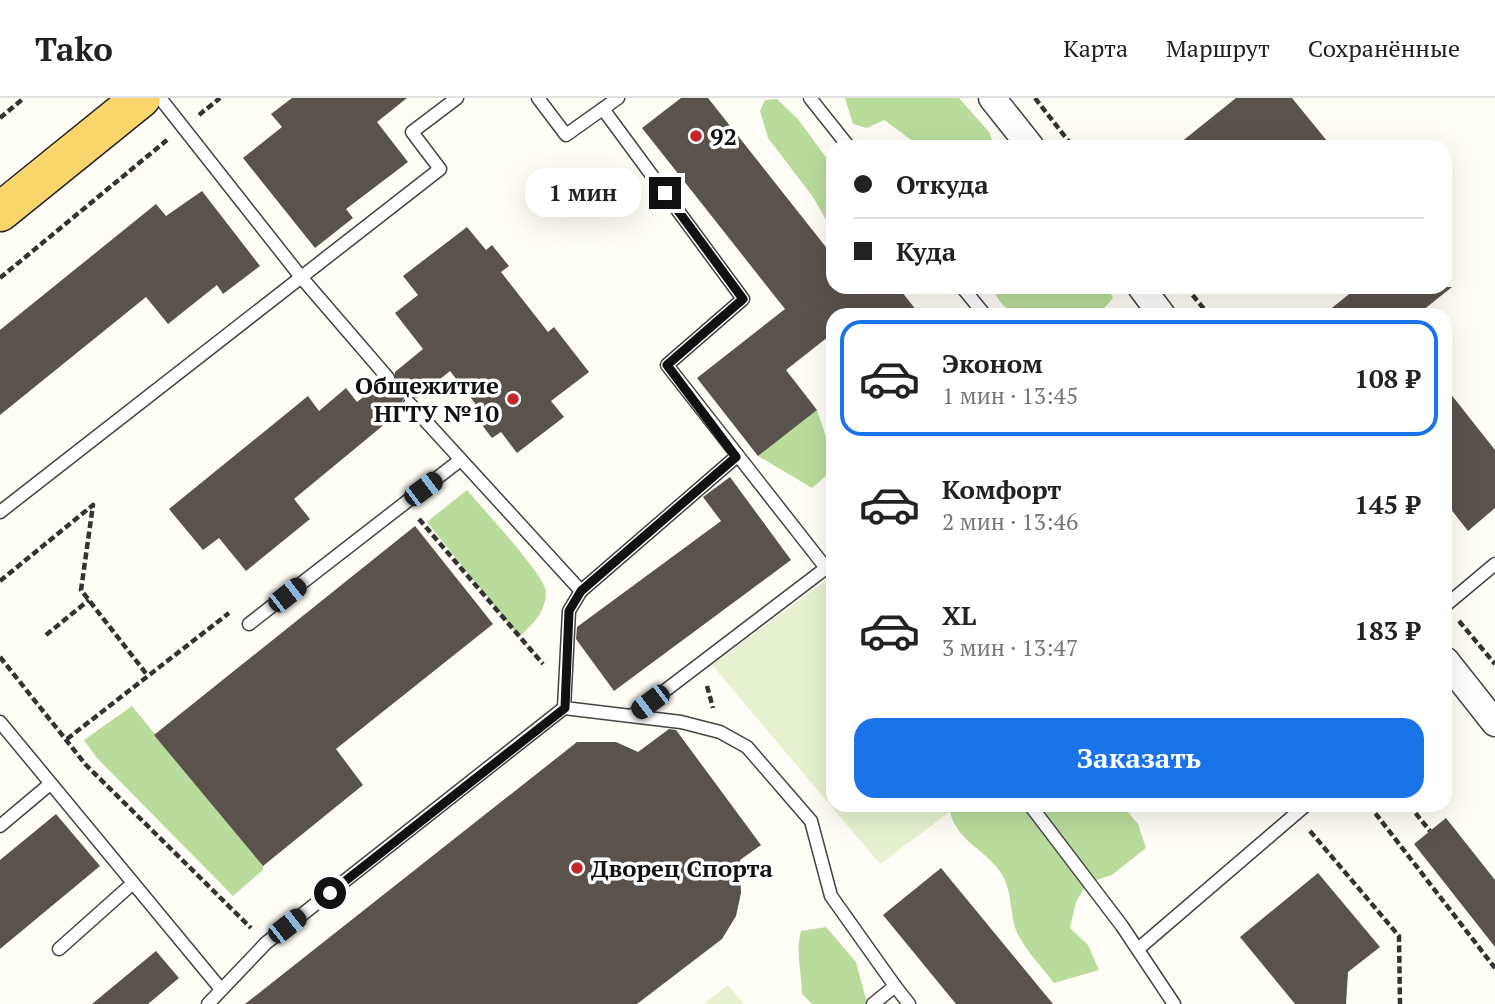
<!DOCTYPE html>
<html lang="ru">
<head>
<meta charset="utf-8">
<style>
	:root { --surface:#fff; --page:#f6f6f6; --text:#222; --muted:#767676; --line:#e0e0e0; --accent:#1a73e8 }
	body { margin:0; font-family:"PT Serif",serif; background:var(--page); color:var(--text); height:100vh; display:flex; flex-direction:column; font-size:26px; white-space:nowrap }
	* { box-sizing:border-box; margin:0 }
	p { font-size:23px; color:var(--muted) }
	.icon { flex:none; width:38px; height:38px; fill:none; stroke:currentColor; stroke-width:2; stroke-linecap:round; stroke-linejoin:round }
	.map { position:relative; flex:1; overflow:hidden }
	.details { position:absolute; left:826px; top:210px; width:626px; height:504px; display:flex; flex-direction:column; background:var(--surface); border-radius:21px; box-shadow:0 7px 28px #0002 }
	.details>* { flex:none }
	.guide { position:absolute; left:826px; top:42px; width:626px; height:154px; border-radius:21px; box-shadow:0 7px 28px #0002; display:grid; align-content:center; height:154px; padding:0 28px; background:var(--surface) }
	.end { position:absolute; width:32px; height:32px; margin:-16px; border:9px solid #111; background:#fff; box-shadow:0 0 0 4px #fff }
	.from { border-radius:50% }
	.bubble { position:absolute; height:49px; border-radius:21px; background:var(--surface); box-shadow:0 7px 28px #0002; font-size:23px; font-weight:800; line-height:49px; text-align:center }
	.car { position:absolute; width:21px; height:42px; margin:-21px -10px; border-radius:9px; box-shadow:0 0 5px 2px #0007; background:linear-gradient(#222 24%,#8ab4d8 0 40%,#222 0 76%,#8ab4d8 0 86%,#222 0) }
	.guide b { display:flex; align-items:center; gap:24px; height:66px; font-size:26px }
	.guide b+b { border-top:2px solid var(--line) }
	.guide i { width:18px; height:18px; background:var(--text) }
	ul { padding:12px 0 0; list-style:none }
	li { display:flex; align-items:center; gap:21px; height:116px; margin:0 14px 10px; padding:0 14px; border:4px solid transparent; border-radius:21px }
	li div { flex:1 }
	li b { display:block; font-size:26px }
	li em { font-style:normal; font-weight:800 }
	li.current { border-color:var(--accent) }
	li>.icon { width:63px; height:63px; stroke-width:1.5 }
	.button { display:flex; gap:14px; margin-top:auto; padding:14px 28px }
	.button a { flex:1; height:80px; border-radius:21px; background:var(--accent); color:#fff; font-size:28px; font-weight:800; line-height:80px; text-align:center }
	header { display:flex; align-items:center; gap:42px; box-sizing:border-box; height:98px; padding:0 35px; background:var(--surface); border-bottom:2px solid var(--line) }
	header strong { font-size:33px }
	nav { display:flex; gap:38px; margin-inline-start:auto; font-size:24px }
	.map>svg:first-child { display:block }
	.forest { fill:#b9dc9c }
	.pitch { fill:#e6f2cf }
	.building { fill:#5a524d }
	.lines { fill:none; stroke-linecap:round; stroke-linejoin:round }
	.lane-casing { stroke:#444; stroke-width:15 }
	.street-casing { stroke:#444; stroke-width:29 }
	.primary-casing { stroke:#222; stroke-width:41 }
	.path { stroke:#333; stroke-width:4.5; stroke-dasharray:7 3.5; stroke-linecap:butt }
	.lane { stroke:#fff; stroke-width:12 }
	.street { stroke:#fff; stroke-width:26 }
	.primary { stroke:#f9d66b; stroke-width:38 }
	.route { stroke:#111; stroke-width:9 }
	.poi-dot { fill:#c4262e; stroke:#fff; stroke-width:2.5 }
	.labels { text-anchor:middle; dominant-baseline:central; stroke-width:7; stroke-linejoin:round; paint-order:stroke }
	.poi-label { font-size:24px; font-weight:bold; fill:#111; stroke:#fff; text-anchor:start }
</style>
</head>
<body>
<header>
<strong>Tako</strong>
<nav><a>Карта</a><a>Маршрут</a><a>Сохранённые</a></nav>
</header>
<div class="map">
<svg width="1495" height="906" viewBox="0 0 1495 906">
	<rect width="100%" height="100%" fill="#fffdf5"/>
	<!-- forest -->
	<g class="forest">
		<path d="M845 0H959L989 34 995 49H921L884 22 867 30 853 26Z"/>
		<path d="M777 1 798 21 833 69V134L813 99 768 40 760 13 765 2Z"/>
		<path d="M991 189H1107L1113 200 1098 217H1014L1001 205Z"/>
		<path d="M817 312 833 360V372L812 390 758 358Z"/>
		<path d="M467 392C481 409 546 478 546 494 546 514 532 527 519 539L427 424Z"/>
		<path d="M132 608 263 768V772L233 798 96 659 84 642Z"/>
		<path d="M960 707H1122L1138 726 1146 750 1112 777 1087 785 1076 804 1070 830 1088 847 1099 872 1054 885C1043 870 1023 850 1016 832 1009 812 1013 789 998 771 982 750 957 742 950 714Z"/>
		<path d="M826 829 856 864 866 901 891 906H812L802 896C802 874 795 854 801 833Z"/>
	</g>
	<!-- pitch -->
	<g class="pitch">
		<path d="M833 477V707H959L880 766 712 567Z"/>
		<path d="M728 887 744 906H704Z"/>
	</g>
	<!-- building -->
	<g class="building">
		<path d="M292 0H407L377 24 408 64 346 111 353 120 315 150 243 60 282 29 271 16Z"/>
		<path d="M681 0H708L833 158V189H898L920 217H833V235L786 272 817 312 758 358 697 280 785 211 642 30Z"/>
		<path d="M1236 0H1292L1332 49H1175Z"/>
		<path d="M202 93 260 168 223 196 217 187 168 226 146 199 0 317V232L156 106 166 118Z"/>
		<path d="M467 129 486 152 492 147 509 168 501 174 548 234 554 229 589 274 551 303 564 319 517 355 501 334 492 340 475 318 481 313 450 273 417 300 405 299 402 304 403 311 294 401 310 421 246 473 219 440 203 452 169 411 308 298 319 313 346 290 357 304 381 285 389 289 394 286 395 274 423 251 395 215 418 197 403 178Z"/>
		<path d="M1358 189H1452L1417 217H1323Z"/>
		<path d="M1446 290 1495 352V410L1468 433 1446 405Z"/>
		<path d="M730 379 791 462 614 593 576 541 577 529 721 423 703 399Z"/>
		<path d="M415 428 493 526 336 651 363 687 263 768 154 637Z"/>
		<path d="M669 631 676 632 761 747 740 762 741 795 736 818 722 841 637 906H245L577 644H616L638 654Z"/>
		<path d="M56 716 100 768 0 851V762Z"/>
		<path d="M1446 720 1495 782V849L1414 746Z"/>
		<path d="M941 770 1053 906H956L883 817Z"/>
		<path d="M1318 775 1380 849 1348 874 1346 906H1295L1240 839Z"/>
		<path d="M156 853 179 880 148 906H92Z"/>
	</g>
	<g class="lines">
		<defs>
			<g id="lane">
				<path d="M160 0 301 179 388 280"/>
				<path d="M538 0 566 37 618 0"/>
				<path d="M810 0 849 49"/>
				<path d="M603 11 743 201 667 267 826 470 833 472"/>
				<path d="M962 189 985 217"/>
				<path d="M410 306 581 493 569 513 564 610 681 624 720 634 747 649 811 723 831 798 895 888"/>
				<path d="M0 414 440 71 412 34 457 0"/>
				<path d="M581 493 736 359"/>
				<path d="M1446 507 1495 466"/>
				<path d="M249 526 459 363"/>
				<path d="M633 617 826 470"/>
				<path d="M0 624 220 890"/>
				<path d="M1030 707 1122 828 1174 906"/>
				<path d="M0 728 50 686"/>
				<path d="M59 851 132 786"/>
				<path d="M1138 851 1306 707"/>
				<path d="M208 906 266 845 564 610"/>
				<path d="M873 906 895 888 909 906"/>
			</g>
			<g id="street">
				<path d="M992 0 1031 49"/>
				<path d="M1141 189 1162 217"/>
				<path d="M1446 563 1495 625"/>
			</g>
			<path id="primary" d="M0 114 141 0"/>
		</defs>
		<!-- lane casing -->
		<use href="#lane" class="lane-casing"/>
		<!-- street casing -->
		<use href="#street" class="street-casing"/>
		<!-- primary casing -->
		<use href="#primary" class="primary-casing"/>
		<!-- path -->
		<g class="path">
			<path d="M1035 0 1073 49"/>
			<path d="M199 17 220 0"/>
			<path d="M0 20 24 0"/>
			<path d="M0 180 167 42"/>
			<path d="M1186 189 1209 217"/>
			<path d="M419 421 543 566"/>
			<path d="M0 483 93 407 81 492 148 578"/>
			<path d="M1459 523 1495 566"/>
			<path d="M46 537 89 502"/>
			<path d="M0 559 86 667 251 830"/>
			<path d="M707 588 713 610"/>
			<path d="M67 641 229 515"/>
			<path d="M1369 707 1495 870"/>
			<path d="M1409 707 1430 733"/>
			<path d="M1310 733 1399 838 1400 906"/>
		</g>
		<!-- lane -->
		<use href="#lane" class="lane"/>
		<!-- street -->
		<use href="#street" class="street"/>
		<!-- primary -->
		<use href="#primary" class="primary"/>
	</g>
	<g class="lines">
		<!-- route -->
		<path class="route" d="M330 795 565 610 569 513 581 493 736 359 667 267 743 201 665 95"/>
	</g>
	<!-- markers -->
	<g class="poi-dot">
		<circle cx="696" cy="38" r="7"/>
		<circle cx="513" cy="301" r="7"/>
		<circle cx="577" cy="770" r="7"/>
	</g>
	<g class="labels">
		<!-- poi labels -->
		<g class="poi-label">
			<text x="710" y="38">92</text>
			<text x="499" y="287" text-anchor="end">Общежитие<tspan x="499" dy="28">НГТУ №10</tspan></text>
			<text x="591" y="770">Дворец Спорта</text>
		</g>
	</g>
</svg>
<i class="end from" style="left:330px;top:795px"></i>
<i class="end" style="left:665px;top:95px"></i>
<div class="bubble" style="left:525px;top:70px;width:116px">1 мин</div>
<i class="car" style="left:423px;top:391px;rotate:53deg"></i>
<i class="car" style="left:287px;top:497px;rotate:52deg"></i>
<i class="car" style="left:650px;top:604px;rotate:233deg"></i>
<i class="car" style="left:287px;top:828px;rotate:52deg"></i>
<div class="guide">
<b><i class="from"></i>Откуда</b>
<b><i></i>Куда</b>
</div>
<section class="details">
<ul>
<li class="current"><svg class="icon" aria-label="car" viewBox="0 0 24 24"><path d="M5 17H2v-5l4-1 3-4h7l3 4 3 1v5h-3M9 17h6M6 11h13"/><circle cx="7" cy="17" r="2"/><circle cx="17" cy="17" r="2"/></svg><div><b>Эконом</b><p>1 мин · 13:45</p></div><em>108 ₽</em></li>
<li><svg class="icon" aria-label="car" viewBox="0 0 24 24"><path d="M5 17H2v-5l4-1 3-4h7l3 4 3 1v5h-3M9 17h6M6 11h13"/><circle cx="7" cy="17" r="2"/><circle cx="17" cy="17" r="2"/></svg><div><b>Комфорт</b><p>2 мин · 13:46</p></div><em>145 ₽</em></li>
<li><svg class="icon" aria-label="car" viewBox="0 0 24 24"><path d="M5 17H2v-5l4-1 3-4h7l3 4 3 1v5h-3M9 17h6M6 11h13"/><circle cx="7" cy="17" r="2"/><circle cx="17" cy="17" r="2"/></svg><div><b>XL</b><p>3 мин · 13:47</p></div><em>183 ₽</em></li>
</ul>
<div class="button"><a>Заказать</a></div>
</section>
</div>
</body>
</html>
